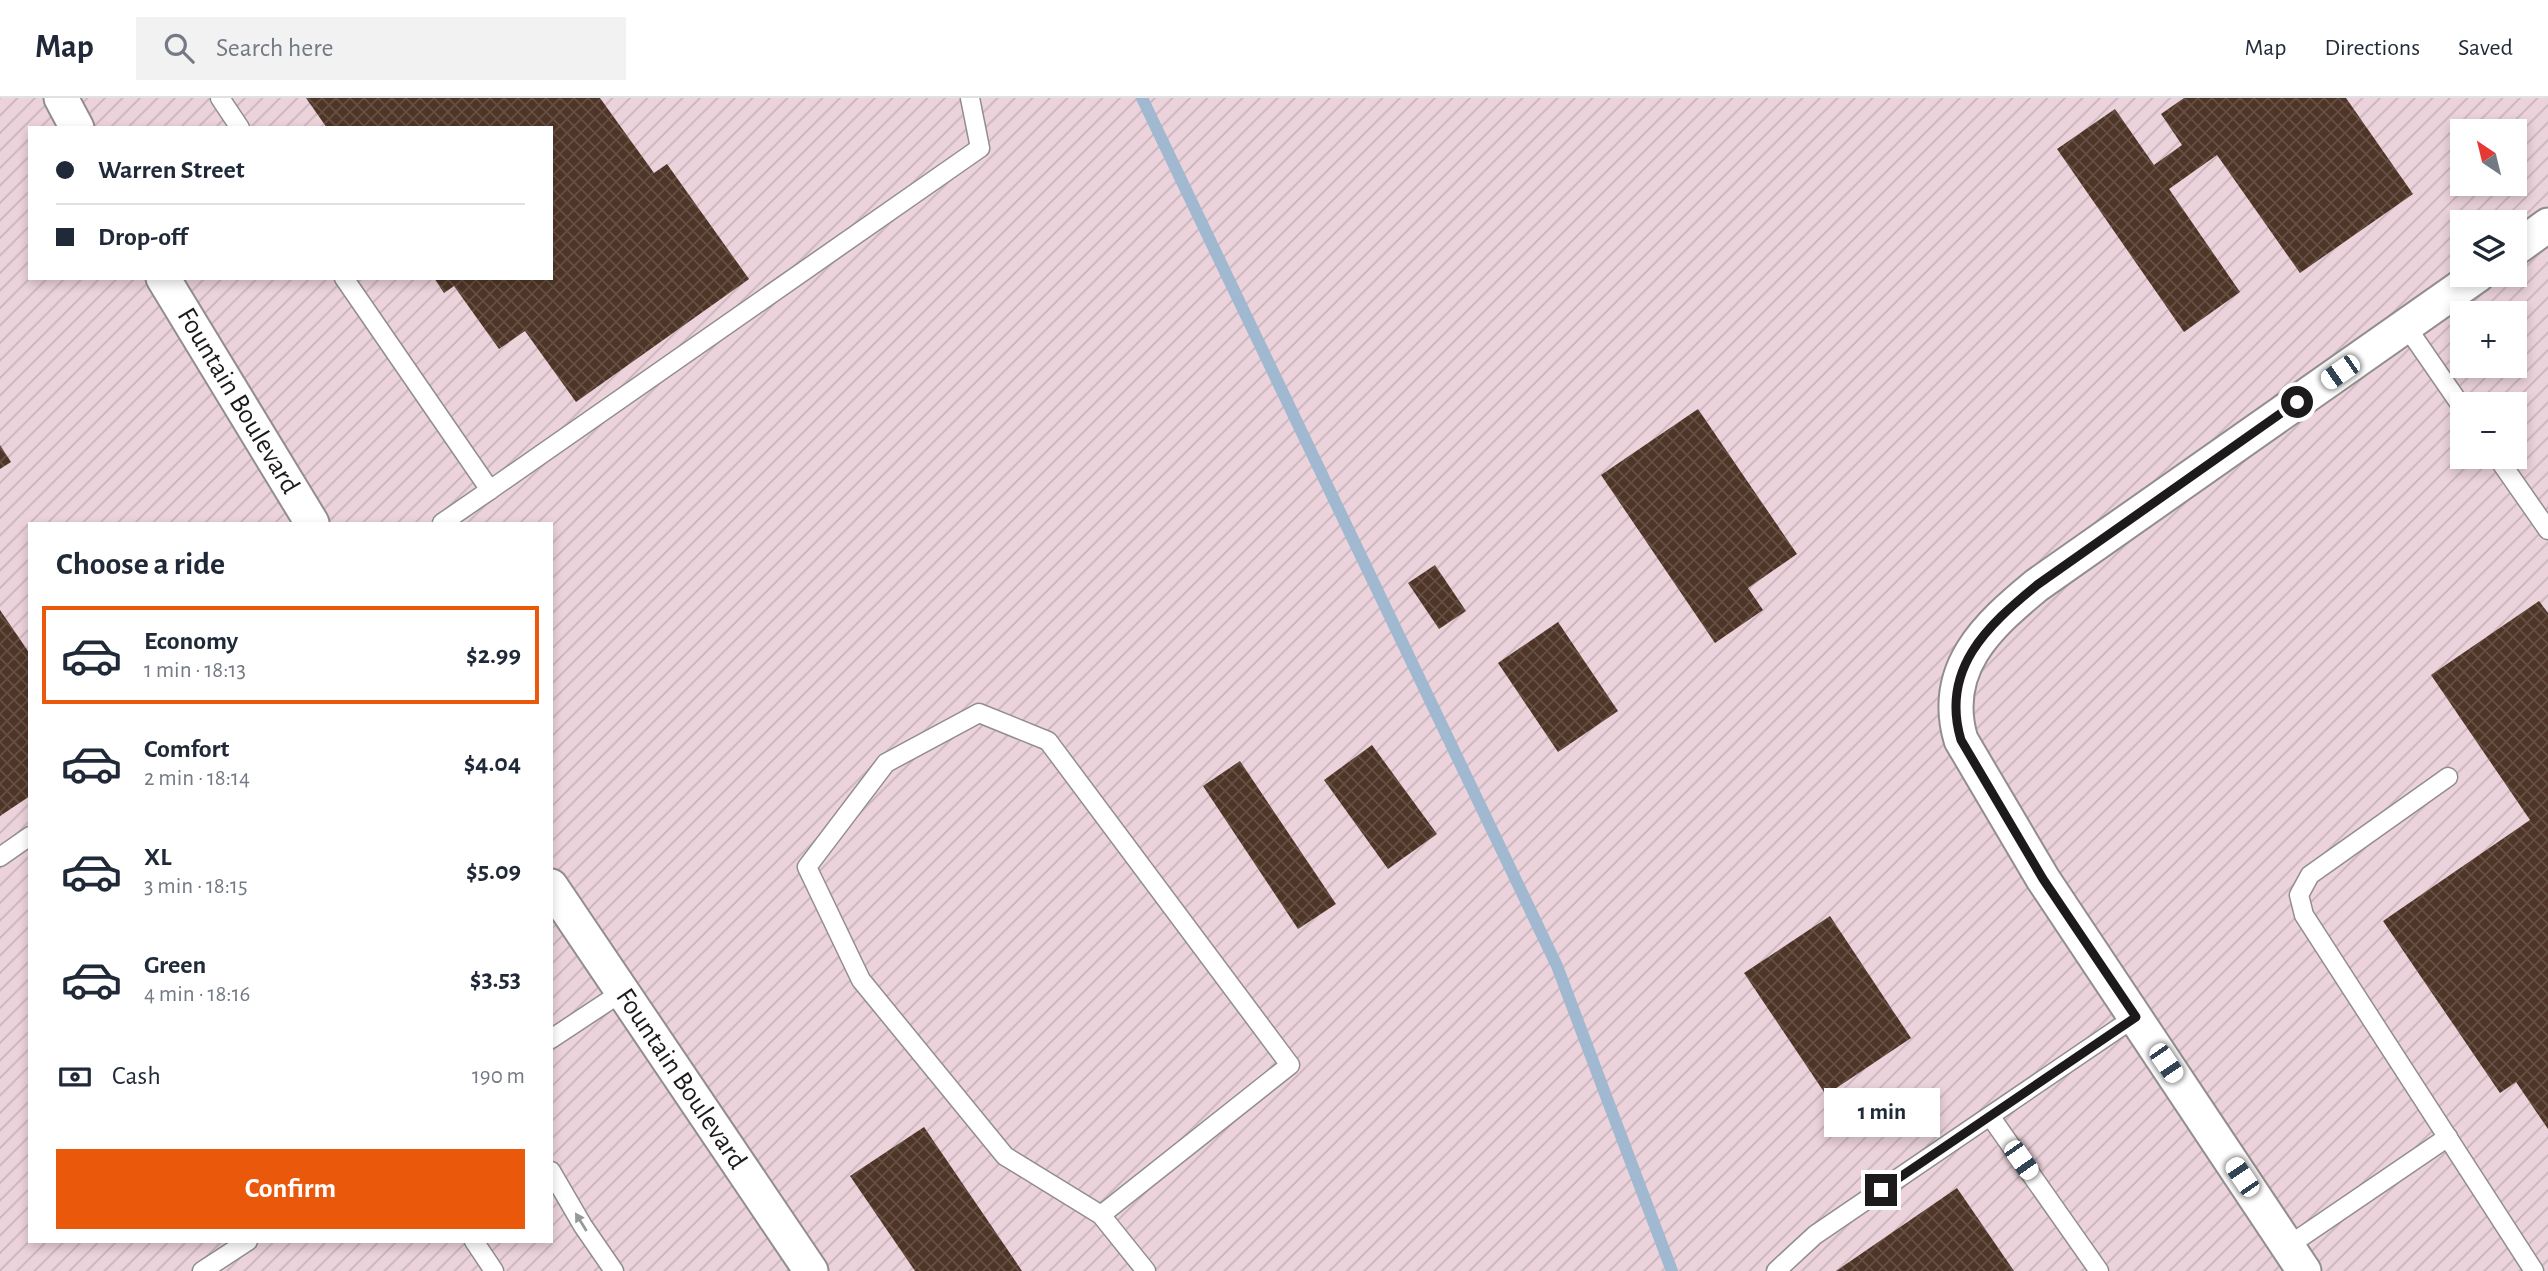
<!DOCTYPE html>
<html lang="en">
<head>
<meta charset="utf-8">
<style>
	:root { --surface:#fff; --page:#f2f2f3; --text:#1f2937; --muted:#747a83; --line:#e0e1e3; --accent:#ea580c }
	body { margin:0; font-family:"Alegreya Sans",sans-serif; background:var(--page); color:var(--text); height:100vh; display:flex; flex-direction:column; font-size:26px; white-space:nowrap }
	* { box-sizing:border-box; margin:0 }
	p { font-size:23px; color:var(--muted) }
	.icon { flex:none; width:38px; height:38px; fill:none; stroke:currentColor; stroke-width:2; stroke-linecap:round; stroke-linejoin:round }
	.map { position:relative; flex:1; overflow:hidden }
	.side { position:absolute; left:28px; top:424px; width:525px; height:721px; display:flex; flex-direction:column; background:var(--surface); border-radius:0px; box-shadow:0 4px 10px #0003 }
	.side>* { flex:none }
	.top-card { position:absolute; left:28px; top:28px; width:525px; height:154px; border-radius:0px; box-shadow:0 4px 10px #0003; display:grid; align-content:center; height:154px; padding:0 28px; background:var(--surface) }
	.needle { width:46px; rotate:325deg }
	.fabs { position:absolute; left:2450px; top:21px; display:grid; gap:14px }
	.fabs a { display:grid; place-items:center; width:77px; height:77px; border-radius:0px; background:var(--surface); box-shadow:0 4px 10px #0003; font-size:35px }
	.end { position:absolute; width:32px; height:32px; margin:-16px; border:9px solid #1c1a1a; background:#fff; box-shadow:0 0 0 4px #fff }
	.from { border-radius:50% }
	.bubble { position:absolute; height:49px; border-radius:0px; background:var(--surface); box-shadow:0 4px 10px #0003; font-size:23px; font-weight:600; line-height:49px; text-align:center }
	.car { position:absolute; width:21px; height:42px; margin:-21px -10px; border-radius:9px; box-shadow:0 0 5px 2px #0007; background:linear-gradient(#fff 24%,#345 0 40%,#fff 0 76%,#345 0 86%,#fff 0) }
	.top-card b { display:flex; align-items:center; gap:24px; height:66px; font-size:26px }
	.top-card b+b { border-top:2px solid var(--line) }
	.top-card i { width:18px; height:18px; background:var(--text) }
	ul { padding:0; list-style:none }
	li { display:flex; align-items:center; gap:21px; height:98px; margin:0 14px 10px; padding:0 14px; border:4px solid transparent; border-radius:0px }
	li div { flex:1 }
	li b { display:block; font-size:26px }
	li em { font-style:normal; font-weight:600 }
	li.current { border-color:var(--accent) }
	li>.icon { width:63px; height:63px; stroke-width:1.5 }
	h2 { padding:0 28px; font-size:32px; line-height:84px }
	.pay { display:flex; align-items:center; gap:18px; height:77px; padding:0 28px; font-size:26px }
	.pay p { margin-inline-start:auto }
	.cta { display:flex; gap:14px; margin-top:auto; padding:14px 28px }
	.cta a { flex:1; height:80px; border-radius:0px; background:var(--accent); color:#fff; font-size:28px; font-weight:600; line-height:80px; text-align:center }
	header { display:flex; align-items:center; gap:42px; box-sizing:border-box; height:98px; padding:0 35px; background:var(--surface); border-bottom:2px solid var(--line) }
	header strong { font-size:33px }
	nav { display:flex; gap:38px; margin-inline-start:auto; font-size:24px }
	.search { width:490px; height:63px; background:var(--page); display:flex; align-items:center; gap:18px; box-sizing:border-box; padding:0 24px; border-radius:0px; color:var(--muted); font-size:26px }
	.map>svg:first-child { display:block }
	.industrial { fill:url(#industrial-furrows); fill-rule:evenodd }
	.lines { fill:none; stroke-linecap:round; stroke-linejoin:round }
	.stream { stroke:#a1b8d1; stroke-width:12 }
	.building { fill:url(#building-cross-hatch) }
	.service-casing { stroke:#928e8c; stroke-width:21 }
	.minor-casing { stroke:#928e8c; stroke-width:37 }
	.service { stroke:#fff; stroke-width:18 }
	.minor { stroke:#fff; stroke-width:33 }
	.oneway { fill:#999898 }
	.route { stroke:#1c1a1a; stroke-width:9 }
	.labels { text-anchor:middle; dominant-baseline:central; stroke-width:7; stroke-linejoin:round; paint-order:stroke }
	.street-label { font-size:28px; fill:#1c1a1a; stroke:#fff }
</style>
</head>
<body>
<header>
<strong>Map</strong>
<div class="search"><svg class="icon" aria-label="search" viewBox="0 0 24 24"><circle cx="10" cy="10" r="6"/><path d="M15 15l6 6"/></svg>Search here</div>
<nav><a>Map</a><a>Directions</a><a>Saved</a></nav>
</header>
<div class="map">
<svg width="2548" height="1173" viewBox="0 0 2548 1173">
	<defs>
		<pattern id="industrial-furrows" width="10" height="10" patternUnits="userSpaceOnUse" patternTransform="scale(1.75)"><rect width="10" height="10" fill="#ebd2db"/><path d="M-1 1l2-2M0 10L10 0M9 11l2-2" fill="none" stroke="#c9b4bb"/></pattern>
		<pattern id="building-cross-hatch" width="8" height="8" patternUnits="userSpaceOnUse" patternTransform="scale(1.75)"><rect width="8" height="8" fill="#4f3527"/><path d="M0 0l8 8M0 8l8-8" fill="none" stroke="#655044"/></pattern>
	</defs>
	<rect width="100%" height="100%" fill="#e7e2e0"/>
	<!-- industrial -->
	<path class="industrial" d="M0 0H2548V1173H0ZM30 30H551V180H30ZM2462 33H2515V86H2462ZM2462 124H2515V177H2462ZM2462 215H2515V268H2462ZM2462 306H2515V359H2462ZM30 425H551V1143H30Z"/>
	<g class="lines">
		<!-- stream -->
		<path class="stream" d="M1142 0 1557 868 1672 1173"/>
	</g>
	<!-- building -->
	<g class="building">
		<path d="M306 0H600L654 75 667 66 749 181 576 304 525 233 499 251 454 188 444 195 434 180H551V30H327Z"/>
		<path d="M2184 0H2346L2413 96 2300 175 2217 57 2169 91 2240 194 2184 234 2057 51 2115 11 2154 67 2182 47 2161 16Z"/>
		<path d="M1698 311 1797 456 1748 490 1763 512 1715 545 1601 377Z"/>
		<path d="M0 347 11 364 0 371Z"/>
		<path d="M1435 467 1466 513 1439 531 1408 485Z"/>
		<path d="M2539 503 2548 515V1031L2516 984 2500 995 2383 823 2530 722 2431 577Z"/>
		<path d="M0 512 30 556V698L0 718Z"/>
		<path d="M1558 524 1618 613 1558 654 1498 565Z"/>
		<path d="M1372 647 1437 736 1388 771 1324 682Z"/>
		<path d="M1240 663 1336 806 1298 831 1203 688Z"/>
		<path d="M1830 818 1911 940 1826 997 1744 875Z"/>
		<path d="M924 1029 1022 1173H915L850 1078Z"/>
		<path d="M1957 1090 2014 1173H1836Z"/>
	</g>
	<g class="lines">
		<defs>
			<g id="service">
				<path d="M220 0 240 30"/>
				<path d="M344 180 490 392 442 425"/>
				<path d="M2406 228 2462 309"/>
				<path d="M2497 359 2548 432"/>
				<path d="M490 392 980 50 970 0"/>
				<path d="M2448 679 2310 777 2299 797 2304 817 2534 1173"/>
				<path d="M0 759 30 738"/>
				<path d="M551 941 622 894"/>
				<path d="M1990 1018 2099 1173"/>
				<path d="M551 1073 583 1128 614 1173"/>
				<path d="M1101 1117 1290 967 1048 643 979 615 886 665 807 769 861 882 1005 1058 1101 1117 1146 1173"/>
				<path d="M474 1143 494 1173"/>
				<path d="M2288 1148 2448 1039"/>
				<path d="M202 1173 248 1143"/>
				<path d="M1776 1173 1815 1137 2135 919"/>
			</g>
			<g id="minor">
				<path d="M61 0 77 30"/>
				<path d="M2515 151 2548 127"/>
				<path d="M163 180 312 425"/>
				<path d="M551 788 811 1173"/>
				<path d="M2304 1173 2043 781 1961 642C1940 571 1987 528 2037 487L2478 177"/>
			</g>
		</defs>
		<!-- service casing -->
		<use href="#service" class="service-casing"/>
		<!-- minor casing -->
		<use href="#minor" class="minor-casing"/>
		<!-- service -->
		<use href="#service" class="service"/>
		<!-- minor -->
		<use href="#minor" class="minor"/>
	</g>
	<!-- one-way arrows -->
	<defs><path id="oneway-solid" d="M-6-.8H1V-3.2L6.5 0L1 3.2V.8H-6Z" transform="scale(1.75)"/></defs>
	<use class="oneway" href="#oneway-solid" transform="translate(581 1124) rotate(-122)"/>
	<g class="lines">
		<!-- route -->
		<path class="route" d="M1881 1092 2136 919 2043 781 1961 642C1940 571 1987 528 2037 487L2297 304"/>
	</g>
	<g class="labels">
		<!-- street labels -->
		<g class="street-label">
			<text transform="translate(238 303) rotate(59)">Fountain Boulevard</text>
			<text transform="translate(681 981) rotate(56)">Fountain Boulevard</text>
		</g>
	</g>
</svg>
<div class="fabs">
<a><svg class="needle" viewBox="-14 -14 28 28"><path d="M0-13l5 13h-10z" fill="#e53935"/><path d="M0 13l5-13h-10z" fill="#747a83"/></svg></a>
<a><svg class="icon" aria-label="layers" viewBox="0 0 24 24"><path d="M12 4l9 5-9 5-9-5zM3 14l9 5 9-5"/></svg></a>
<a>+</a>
<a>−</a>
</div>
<i class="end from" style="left:2297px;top:304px"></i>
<i class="end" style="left:1881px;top:1092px"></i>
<div class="bubble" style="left:1824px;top:990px;width:116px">1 min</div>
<i class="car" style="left:2340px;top:274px;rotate:235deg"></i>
<i class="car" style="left:2166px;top:965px;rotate:146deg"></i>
<i class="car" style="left:2021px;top:1062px;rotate:145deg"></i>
<i class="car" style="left:2242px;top:1079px;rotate:326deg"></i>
<div class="top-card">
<b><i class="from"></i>Warren Street</b>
<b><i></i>Drop-off</b>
</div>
<section class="side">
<h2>Choose a ride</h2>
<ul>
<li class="current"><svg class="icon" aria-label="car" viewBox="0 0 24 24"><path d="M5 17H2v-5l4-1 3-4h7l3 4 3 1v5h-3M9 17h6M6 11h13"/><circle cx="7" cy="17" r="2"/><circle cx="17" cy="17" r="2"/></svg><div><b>Economy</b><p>1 min · 18:13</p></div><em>$2.99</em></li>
<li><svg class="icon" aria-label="car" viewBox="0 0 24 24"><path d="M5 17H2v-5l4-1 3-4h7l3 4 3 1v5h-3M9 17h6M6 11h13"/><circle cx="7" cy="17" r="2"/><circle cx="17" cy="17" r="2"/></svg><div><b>Comfort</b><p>2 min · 18:14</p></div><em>$4.04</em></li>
<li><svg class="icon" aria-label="car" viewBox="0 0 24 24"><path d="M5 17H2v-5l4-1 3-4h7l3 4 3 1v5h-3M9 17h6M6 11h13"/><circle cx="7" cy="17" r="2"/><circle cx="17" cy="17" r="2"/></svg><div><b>XL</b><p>3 min · 18:15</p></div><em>$5.09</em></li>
<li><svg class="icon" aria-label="car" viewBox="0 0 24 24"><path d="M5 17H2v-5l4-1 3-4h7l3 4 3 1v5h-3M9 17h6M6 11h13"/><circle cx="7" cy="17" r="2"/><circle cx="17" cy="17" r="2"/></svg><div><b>Green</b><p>4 min · 18:16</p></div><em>$3.53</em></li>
</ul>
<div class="pay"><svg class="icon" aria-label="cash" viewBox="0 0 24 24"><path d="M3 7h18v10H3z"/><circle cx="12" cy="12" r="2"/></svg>Cash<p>190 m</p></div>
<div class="cta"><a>Confirm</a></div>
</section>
</div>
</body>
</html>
